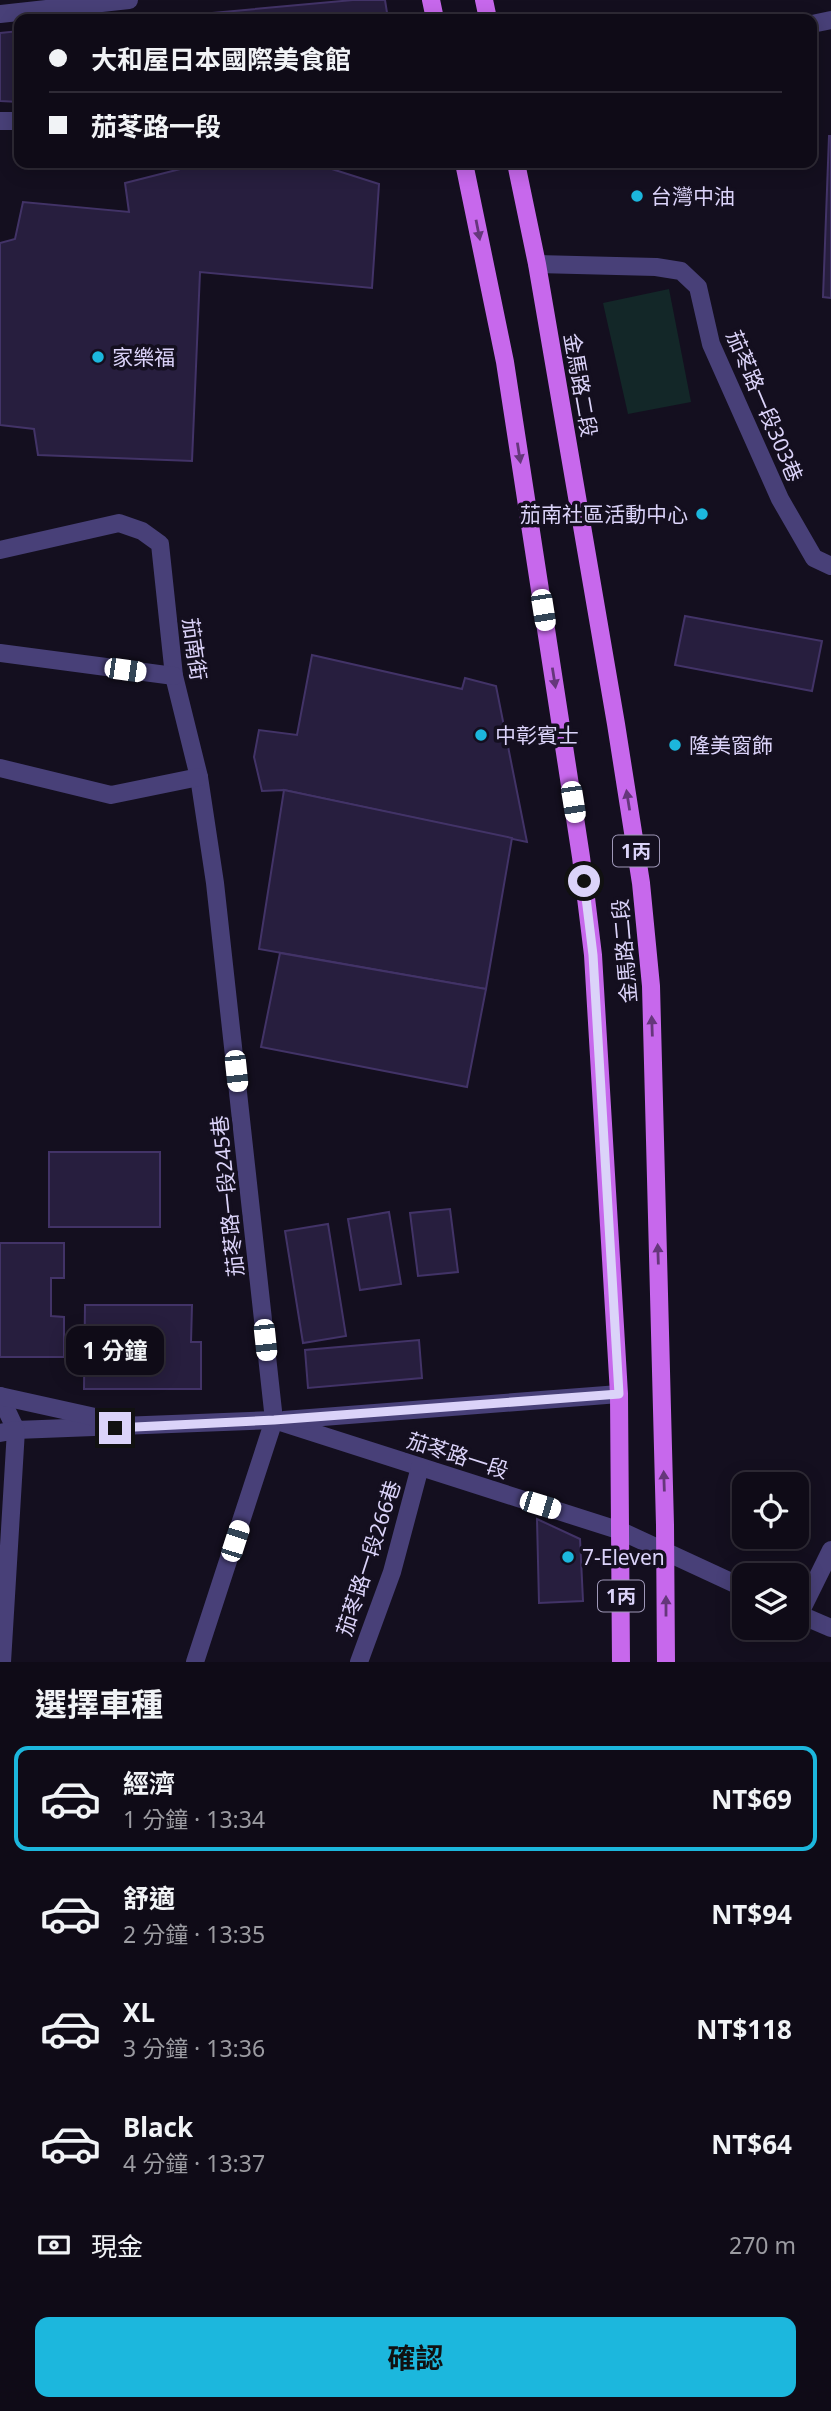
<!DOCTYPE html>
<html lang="zh-TW">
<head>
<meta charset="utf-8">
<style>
	:root { --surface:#0f0b17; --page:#181420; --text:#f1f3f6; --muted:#9b9ba1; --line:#2f2b36; --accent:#1cb7dd }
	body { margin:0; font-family:"Noto Sans","Noto Sans TC",sans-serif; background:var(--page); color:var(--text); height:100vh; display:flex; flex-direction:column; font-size:26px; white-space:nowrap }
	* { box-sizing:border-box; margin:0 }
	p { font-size:23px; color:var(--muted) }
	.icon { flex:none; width:38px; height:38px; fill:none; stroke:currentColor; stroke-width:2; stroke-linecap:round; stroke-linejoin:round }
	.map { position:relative; height:1662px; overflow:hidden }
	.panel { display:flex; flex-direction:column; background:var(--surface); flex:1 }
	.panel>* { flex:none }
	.hud { position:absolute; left:14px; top:14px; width:803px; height:154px; border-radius:14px; box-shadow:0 4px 18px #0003,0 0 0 2px var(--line); display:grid; align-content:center; height:154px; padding:0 35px; background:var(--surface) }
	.tools { position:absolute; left:732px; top:1472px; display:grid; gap:14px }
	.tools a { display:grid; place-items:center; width:77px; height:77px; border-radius:14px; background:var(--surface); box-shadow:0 4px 18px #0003,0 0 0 2px var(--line); font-size:35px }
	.end { position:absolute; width:32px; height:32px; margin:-16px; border:9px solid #dbd3f9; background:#111; box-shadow:0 0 0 4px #111 }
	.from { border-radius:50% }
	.bubble { position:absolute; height:49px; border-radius:14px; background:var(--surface); box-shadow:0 4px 18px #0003,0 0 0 2px var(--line); font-size:23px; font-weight:700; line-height:49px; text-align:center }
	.car { position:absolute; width:21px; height:42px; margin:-21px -10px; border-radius:9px; box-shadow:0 0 5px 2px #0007; background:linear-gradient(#fff 24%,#345 0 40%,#fff 0 76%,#345 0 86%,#fff 0) }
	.hud b { display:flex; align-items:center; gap:24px; height:66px; font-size:26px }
	.hud b+b { border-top:2px solid var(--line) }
	.hud i { width:18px; height:18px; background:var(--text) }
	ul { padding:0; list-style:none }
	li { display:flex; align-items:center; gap:21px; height:105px; margin:0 14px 10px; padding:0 21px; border:4px solid transparent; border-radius:14px }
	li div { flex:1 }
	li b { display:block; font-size:26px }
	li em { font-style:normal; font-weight:700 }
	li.current { border-color:var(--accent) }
	li>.icon { width:63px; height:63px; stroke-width:1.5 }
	h2 { padding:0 35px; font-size:32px; line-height:84px }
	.pay { display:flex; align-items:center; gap:18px; height:77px; padding:0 35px; font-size:26px }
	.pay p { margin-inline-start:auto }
	.action { display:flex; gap:14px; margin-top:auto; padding:14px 35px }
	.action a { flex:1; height:80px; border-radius:14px; background:var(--accent); color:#111; font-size:28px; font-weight:700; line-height:80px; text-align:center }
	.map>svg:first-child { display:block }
	.green { fill:#132728 }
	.building { fill:#271e3e; stroke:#423367; stroke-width:2 }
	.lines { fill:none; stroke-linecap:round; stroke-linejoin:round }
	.minor { stroke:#484078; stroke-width:18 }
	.major { stroke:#c768ec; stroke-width:18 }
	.oneway { fill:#65377b }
	.route { stroke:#dbd3f9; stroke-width:9 }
	.poi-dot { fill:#1cb7dd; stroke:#140f1f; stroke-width:2.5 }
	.labels { text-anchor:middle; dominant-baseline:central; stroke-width:7; stroke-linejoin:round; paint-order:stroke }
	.shield { fill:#140f1f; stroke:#9f98b8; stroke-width:2 }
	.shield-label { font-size:19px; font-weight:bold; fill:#dbd3f9 }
	.poi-label { font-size:21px; fill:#dbd3f9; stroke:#140f1f; text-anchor:start }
	.street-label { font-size:21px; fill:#dbd3f9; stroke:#140f1f }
</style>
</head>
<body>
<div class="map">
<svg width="831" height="1662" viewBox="0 0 831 1662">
	<rect width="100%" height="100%" fill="#140f1f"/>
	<!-- green -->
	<path class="green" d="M669 289 691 402 628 414 603 303Z"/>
	<!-- building -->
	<g class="building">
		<path d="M353 0H385L388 19H146Z"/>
		<path d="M19 31V102L0 101V33Z"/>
		<path d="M829 136H831V298L823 297Z"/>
		<path d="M204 163H313L379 184 372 288 200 272 192 461 38 455 34 429 0 425V243L15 239 23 202 129 212 125 183Z"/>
		<path d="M685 616 822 641 812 691 675 665Z"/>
		<path d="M312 655 462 689 465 678 496 686 527 842 284 790 262 791 254 757 259 730 297 735Z"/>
		<path d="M284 790 512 838 486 989 259 949Z"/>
		<path d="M280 953 486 989 467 1087 261 1047Z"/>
		<rect x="49" y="1152" width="111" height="75"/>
		<path d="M450 1209 458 1272 418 1276 410 1213Z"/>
		<path d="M389 1212 401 1284 360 1290 348 1219Z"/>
		<path d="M328 1224 346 1336 303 1343 285 1231Z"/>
		<path d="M0 1243H64V1278H51V1316L64 1317V1357H0Z"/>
		<path d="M85 1305H192L191 1342H201V1389H84Z"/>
		<path d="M419 1340 422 1378 308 1388 305 1350Z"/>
		<path d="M537 1519 580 1539 583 1601 539 1603Z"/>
	</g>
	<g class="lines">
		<!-- minor -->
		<g class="minor">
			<path d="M0 14 129 0"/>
			<path d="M812 24 831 20"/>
			<path d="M0 121H19"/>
			<path d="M537 264 656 267 681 271 698 287 711 344 780 499 814 558 831 566"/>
			<path d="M0 550 119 523 142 531 160 544 174 676 199 777 215 883 274 1420 195 1662"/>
			<path d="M0 653 174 676"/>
			<path d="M0 768 111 795 199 777"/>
			<path d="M0 1396 16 1430 274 1420 621 1531 744 1588"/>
			<path d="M0 1396 113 1421"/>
			<path d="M284 1420 619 1394"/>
			<path d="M0 1433 16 1430 2 1662"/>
			<path d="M796 1613 831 1628"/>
			<path d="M799 1615 831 1550"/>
			<path d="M359 1662 392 1572 420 1467"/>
		</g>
		<!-- major -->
		<g class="major">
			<path d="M431 0 435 19"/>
			<path d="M484 0 488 19"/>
			<path d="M464 163 505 362 581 857 593 955 619 1394 621 1662"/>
			<path d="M516 163 537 264 616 724 641 883 651 986 665 1525 666 1662"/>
		</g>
	</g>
	<!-- one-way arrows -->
	<defs><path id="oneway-solid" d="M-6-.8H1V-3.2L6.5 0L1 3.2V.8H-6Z" transform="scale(1.75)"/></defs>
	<g class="oneway">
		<use href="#oneway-solid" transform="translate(478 230) rotate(79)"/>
		<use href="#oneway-solid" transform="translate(519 453) rotate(81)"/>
		<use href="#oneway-solid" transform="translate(554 678) rotate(81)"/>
		<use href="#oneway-solid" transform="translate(628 800) rotate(-99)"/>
		<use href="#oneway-solid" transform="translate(652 1026) rotate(-92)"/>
		<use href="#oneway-solid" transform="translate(658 1254) rotate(-92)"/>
		<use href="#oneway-solid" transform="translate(664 1481) rotate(-92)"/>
		<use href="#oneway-solid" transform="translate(666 1606) rotate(-90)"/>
	</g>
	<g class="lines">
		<!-- route -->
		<path class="route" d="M115 1428 274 1420 619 1394 593 955 584 881"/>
	</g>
	<!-- markers -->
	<g class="poi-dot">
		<circle cx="637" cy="196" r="7"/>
		<circle cx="98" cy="357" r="7"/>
		<circle cx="702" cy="514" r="7"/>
		<circle cx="481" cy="735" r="7"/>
		<circle cx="675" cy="745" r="7"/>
		<circle cx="568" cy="1557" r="7"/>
	</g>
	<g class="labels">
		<!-- shield labels -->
		<g class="shield">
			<rect x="613" y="835.5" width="46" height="31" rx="5"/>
			<rect x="598" y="1580.5" width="46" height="31" rx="5"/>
		</g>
		<g class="shield-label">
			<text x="636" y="851">1丙</text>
			<text x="621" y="1596">1丙</text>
		</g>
		<!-- poi labels -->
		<g class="poi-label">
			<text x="651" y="196">台灣中油</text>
			<text x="112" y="357">家樂福</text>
			<text x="688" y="514" text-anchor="end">茄南社區活動中心</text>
			<text x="495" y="735">中彰賓士</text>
			<text x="689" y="745">隆美窗飾</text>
			<text x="582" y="1557">7-Eleven</text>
		</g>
		<!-- street labels -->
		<g class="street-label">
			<text transform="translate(581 385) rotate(80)">金馬路二段</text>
			<text transform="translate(765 406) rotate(67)">茄苳路一段303巷</text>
			<text transform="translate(195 649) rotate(82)">茄南街</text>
			<text transform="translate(624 951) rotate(-95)">金馬路二段</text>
			<text transform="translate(227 1196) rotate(-96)">茄苳路一段245巷</text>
			<text transform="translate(458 1455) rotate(18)">茄苳路一段</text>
			<text transform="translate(368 1558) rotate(-72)">茄苳路一段266巷</text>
		</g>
	</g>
</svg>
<div class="tools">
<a><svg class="icon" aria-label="locate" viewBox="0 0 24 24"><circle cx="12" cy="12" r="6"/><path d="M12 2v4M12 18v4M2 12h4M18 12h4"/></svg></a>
<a><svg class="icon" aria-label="layers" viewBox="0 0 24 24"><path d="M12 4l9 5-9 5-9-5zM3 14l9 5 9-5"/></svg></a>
</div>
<i class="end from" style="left:584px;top:881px"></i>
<i class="end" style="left:115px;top:1428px"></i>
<div class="bubble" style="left:66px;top:1326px;width:98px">1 分鐘</div>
<i class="car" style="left:543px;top:610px;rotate:171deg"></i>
<i class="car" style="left:125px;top:670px;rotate:98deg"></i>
<i class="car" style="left:573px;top:802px;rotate:171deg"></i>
<i class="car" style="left:236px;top:1071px;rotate:174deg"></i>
<i class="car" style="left:265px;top:1340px;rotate:174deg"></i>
<i class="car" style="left:540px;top:1505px;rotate:107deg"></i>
<i class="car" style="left:235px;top:1541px;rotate:18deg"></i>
<div class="hud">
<b><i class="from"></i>大和屋日本國際美食館</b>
<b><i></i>茄苳路一段</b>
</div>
</div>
<section class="panel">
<h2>選擇車種</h2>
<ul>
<li class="current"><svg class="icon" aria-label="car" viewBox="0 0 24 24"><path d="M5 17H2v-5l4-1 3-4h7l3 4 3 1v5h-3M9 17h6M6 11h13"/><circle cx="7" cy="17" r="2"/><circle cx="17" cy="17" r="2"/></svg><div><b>經濟</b><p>1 分鐘 · 13:34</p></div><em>NT$69</em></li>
<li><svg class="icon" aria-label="car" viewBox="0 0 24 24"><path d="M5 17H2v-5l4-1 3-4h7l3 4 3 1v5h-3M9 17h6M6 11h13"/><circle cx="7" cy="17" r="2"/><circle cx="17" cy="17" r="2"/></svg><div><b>舒適</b><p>2 分鐘 · 13:35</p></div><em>NT$94</em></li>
<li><svg class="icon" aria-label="car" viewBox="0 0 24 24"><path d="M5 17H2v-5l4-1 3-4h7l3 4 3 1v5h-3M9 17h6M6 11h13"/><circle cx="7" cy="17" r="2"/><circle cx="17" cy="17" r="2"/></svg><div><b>XL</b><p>3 分鐘 · 13:36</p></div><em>NT$118</em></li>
<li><svg class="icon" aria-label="car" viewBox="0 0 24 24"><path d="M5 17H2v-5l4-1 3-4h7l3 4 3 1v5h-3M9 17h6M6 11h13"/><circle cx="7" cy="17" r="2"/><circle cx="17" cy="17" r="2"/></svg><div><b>Black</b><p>4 分鐘 · 13:37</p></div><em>NT$64</em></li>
</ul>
<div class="pay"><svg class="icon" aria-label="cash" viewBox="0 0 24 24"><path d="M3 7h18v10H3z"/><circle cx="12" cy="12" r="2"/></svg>現金<p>270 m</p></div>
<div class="action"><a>確認</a></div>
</section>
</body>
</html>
